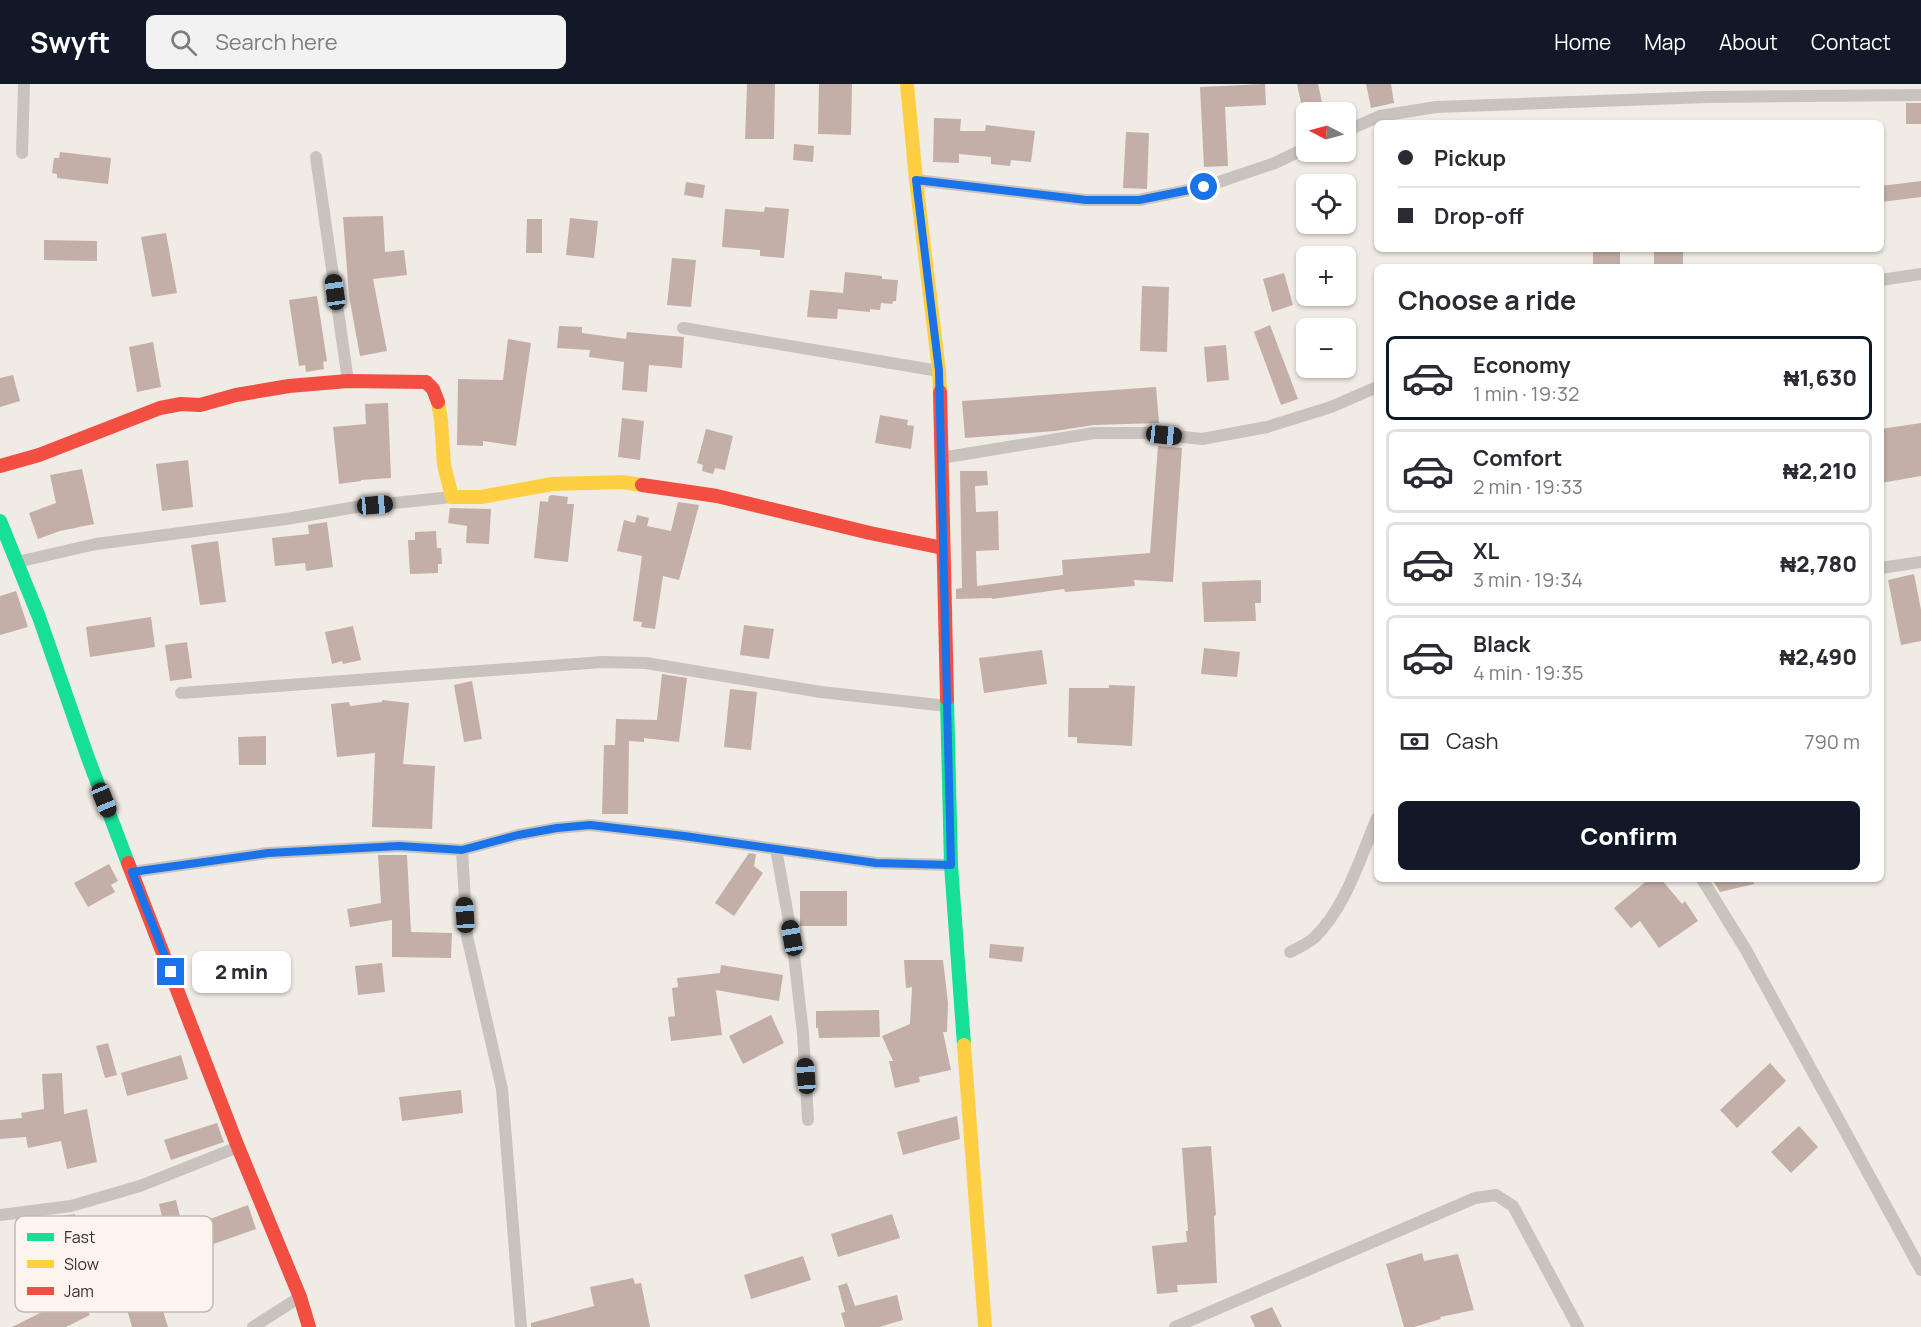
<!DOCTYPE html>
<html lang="en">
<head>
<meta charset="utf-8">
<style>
	:root { --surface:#fff; --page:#f2f2f3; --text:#2b2b33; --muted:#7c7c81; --line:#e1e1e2; --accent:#111827 }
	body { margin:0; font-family:Manrope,sans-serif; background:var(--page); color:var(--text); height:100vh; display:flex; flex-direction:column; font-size:22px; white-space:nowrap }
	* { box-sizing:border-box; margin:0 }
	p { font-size:20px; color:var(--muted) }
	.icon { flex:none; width:33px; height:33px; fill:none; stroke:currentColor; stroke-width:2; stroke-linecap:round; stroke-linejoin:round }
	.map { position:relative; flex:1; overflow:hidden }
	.side { position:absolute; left:1374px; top:180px; width:510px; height:618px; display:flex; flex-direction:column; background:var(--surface); border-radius:9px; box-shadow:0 2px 4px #0004 }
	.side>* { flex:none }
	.hud { position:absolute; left:1374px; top:36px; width:510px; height:132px; border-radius:9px; box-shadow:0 2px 4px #0004; display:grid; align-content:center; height:132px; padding:0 24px; background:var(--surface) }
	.needle { width:39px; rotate:276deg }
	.buttons { position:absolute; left:1296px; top:18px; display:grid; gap:12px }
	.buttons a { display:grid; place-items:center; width:60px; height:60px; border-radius:9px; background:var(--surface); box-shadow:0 2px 4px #0004; font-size:30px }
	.end { position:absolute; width:27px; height:27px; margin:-14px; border:8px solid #1a73e8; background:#fff; box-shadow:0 0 0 3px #fff }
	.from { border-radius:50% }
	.bubble { position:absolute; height:42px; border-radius:9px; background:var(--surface); box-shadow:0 2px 4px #0004; font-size:20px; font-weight:800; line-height:42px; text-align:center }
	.car { position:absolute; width:18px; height:36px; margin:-18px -9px; border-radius:8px; box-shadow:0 0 4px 2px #0007; background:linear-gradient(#222 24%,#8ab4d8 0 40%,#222 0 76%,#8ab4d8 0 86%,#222 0) }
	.hud b { display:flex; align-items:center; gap:21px; height:57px; font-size:22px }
	.hud b+b { border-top:2px solid var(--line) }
	.hud i { width:15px; height:15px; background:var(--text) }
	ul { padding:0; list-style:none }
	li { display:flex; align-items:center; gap:18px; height:84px; margin:0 12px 9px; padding:0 12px; border:3px solid var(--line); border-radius:9px }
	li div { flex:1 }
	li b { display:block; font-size:22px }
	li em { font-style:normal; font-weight:800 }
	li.current { border-color:var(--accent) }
	li>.icon { width:54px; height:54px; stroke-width:1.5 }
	h2 { padding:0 24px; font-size:27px; line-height:72px }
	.pay { display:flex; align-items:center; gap:15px; height:66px; padding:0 24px; font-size:22px }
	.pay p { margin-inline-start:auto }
	.cta { display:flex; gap:12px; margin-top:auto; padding:12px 24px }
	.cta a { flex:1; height:69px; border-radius:9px; background:var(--accent); color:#fff; font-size:24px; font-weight:800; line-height:69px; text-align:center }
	header { display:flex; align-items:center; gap:36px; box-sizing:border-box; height:84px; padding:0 30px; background:var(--accent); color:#fff }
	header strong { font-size:28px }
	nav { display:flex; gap:33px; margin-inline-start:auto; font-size:21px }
	.search { width:420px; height:54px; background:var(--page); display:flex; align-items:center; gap:15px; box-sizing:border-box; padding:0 21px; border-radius:9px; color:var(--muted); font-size:22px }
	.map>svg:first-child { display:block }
	.building { fill:#c3afa7 }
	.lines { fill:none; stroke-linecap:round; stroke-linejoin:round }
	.street { stroke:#c9c3be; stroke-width:12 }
	.fast { stroke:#16e098; stroke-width:14 }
	.slow { stroke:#ffcf43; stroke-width:14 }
	.jam { stroke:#f24e42; stroke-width:14 }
	.route { stroke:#1a73e8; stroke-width:8 }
	.key { fill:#fbf5ee; stroke:#c1bab4; stroke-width:1.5 }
	.key-label { font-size:16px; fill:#3b302b }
</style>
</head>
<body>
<header>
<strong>Swyft</strong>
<div class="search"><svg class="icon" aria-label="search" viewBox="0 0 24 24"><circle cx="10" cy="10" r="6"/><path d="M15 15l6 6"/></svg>Search here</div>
<nav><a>Home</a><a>Map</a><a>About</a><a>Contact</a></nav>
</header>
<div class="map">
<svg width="1921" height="1243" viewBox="0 0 1921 1243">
	<rect width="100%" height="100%" fill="#f0ebe5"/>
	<!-- building -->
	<g class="building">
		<path d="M747 0H775L774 55H745Z"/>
		<path d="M819 0H852L851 51 818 50Z"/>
		<path d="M1265 0 1266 21 1225 23 1228 82 1204 83 1200 3Z"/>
		<path d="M1297 0H1318L1324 28H1303Z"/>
		<path d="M1366 0H1391L1394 19 1371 24Z"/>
		<rect x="1906" y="19" width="15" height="21"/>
		<path d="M934 34 961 35 960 47H985L986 41 1035 47 1031 78 1011 76 1010 82 991 80V73L959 70V79L933 78Z"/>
		<path d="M1126 48 1149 49 1147 105 1123 104Z"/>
		<path d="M794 60 814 62 813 78 793 76Z"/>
		<path d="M60 68 111 74 108 100 57 94V90L52 89 54 74H59Z"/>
		<path d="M1921 97V113L1881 118V102Z"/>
		<path d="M686 98 705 101 703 114 684 111Z"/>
		<path d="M765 123 789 125 784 174 760 172V166L722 163 725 125 764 128Z"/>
		<path d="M383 132 385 168 404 166 407 191 373 195 387 267 360 272 349 212 343 133Z"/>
		<path d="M570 134 598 137 594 174 566 171Z"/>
		<path d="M527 135H542V169H526Z"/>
		<path d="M166 149 177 209 152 213 141 153Z"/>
		<path d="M44 156 97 157V177L44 176Z"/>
		<rect x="1593" y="165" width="27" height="18"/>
		<rect x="1654" y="165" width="29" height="18"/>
		<path d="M672 174 696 176 691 223 667 221Z"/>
		<path d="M845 188 882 192V195L898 196 896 217H893L892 220 881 219 880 226 870 225V228L838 225 837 235 807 233 810 206 843 209Z"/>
		<path d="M1284 189 1293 221 1272 228 1263 195Z"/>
		<path d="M1142 202 1169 203 1167 268 1140 267Z"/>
		<path d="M317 212 327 277 323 278 324 285 306 288 305 281 299 282 289 216Z"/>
		<path d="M1270 241 1298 315 1281 321 1254 248Z"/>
		<path d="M559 242 582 243V249L626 255 627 248 684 253 682 284 649 281 647 308 622 306 624 278 589 273 590 266 557 264Z"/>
		<path d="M508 255 531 259 516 362 483 357V362L457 361 458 295 503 296Z"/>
		<path d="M153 258 161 303 137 308 129 263Z"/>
		<path d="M1226 261 1229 296 1207 298 1204 263Z"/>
		<path d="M13 291 20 317 0 323V294Z"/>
		<path d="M1156 303 1159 339 1094 341 1055 347 965 354 962 317Z"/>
		<path d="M388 319 391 394 361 396V397L339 400 333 343 366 340 365 320Z"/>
		<path d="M880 331 908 336 907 341 914 342 911 365 875 359Z"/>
		<path d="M622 334 644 337 640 376 618 373Z"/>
		<path d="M1921 339V392L1881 399V345Z"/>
		<path d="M706 345 733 352 725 386 715 384 713 390 702 387 703 381 697 379Z"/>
		<path d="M1158 362 1182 364 1173 498 1134 496 1135 502 1065 508 1064 505 992 515V514L956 515V505L962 504 960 387H987L988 401 975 402 976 428 998 427 999 466 976 467 977 502 1063 491 1062 476 1150 469Z"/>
		<path d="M188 376 193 423 162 427 156 380Z"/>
		<path d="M82 385 94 440 60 447 38 455 29 429 56 419 50 391Z"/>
		<path d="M552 411 568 413 567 420H574L568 478 534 474 540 417 548 418 549 412Z"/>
		<path d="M678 418 699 421 679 496 663 492 655 545 641 543 642 538 633 537 642 472 617 467 624 436 635 439 637 431 649 434 647 442 671 447Z"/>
		<path d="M450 424 491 425 489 460 466 459 467 442 448 439Z"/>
		<path d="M327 438 333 483 306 487 305 479 275 482 272 454 309 450 308 441Z"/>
		<path d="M436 447 437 464H441L442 480H438V489L410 490 408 456H415V448Z"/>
		<path d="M218 457 226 518 200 521 191 461Z"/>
		<path d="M1914 490 1921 526V557L1901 561 1888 496Z"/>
		<path d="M1261 496V519H1255L1256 537 1204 538 1202 498Z"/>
		<path d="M16 507 28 543 0 551V512Z"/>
		<path d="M151 533 155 563 90 573 86 543Z"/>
		<path d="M744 541 774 545 769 575 740 571Z"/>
		<path d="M353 542 361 576 343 580 342 577 332 580 325 548Z"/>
		<path d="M187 558 192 594 170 597 165 561Z"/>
		<path d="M1204 564 1240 568 1237 593 1201 590Z"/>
		<path d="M1042 566 1047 600 984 609 979 574Z"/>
		<path d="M662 590 687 594 679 658 644 654V658L629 657 628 730H602L604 661H615L616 635 657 636Z"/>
		<path d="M472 597 482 655 464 658 454 601Z"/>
		<path d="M1109 601 1135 602 1132 662 1077 659V653H1068L1069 604H1109Z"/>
		<path d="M730 605 757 608 751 666 724 663Z"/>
		<path d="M382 616 409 619 403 680 435 682 432 745 372 743 375 669 337 673 331 620 349 618 350 622 382 618Z"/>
		<path d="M266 652V681H239L238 653Z"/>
		<path d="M749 769 756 770 754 782 763 789 734 832 715 819Z"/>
		<path d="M378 771H407L411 848 452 849 451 874 392 873V836L350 843 347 825 381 819Z"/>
		<path d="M109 780 118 797 111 801 115 808 88 823 74 799Z"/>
		<path d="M1649 795H1661L1682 820 1685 817 1698 837 1659 864 1640 837 1631 844 1614 824Z"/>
		<path d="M1712 795H1753L1754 800 1720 808Z"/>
		<rect x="800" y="807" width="47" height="35"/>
		<path d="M990 860 1024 863 1022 878 989 874Z"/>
		<path d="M904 876H943L948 919 947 948H943L951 986 919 993 920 998 895 1004 889 977H893L882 952 910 940 912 903 906 904Z"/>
		<path d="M382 879 385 908 358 911 355 882Z"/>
		<path d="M721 881 783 891 779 917 716 906 722 951 671 957 668 933 675 932 672 904 678 903 677 894 720 889Z"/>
		<path d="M879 926 880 953 819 954 818 944H816V927Z"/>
		<path d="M771 931 784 959 743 980 729 952Z"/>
		<path d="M108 959 117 991 105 994 96 962Z"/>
		<path d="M181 971 188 995 127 1012 121 989Z"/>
		<path d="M1770 979 1786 997 1737 1044 1720 1026Z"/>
		<path d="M62 989 64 1030 87 1025 97 1078 67 1085 61 1057 28 1064 26 1053 0 1055V1036L22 1034 21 1029 44 1025 42 990Z"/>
		<path d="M461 1006 463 1029 402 1037 399 1013Z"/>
		<path d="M957 1032 960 1055 903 1071 897 1048Z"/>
		<path d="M217 1039 224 1058 171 1076 164 1056Z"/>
		<path d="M1799 1042 1818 1063 1791 1089 1771 1068Z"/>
		<path d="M1211 1062 1216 1131 1214 1132 1217 1199 1177 1201 1178 1208 1157 1210 1152 1162 1187 1158 1186 1147H1188L1182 1064Z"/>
		<path d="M176 1116 183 1145 248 1121 256 1145 188 1169 190 1176 173 1180 167 1156 120 1163 122 1193 140 1191V1196L148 1195 152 1227 162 1224 168 1243H132L125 1218 111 1220 107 1188 70 1191 90 1231 66 1243H12L60 1219 58 1192 50 1193 45 1134 75 1130 77 1158 98 1157 130 1148V1146L164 1141 159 1120Z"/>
		<path d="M892 1130 900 1154 838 1173 831 1150Z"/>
		<path d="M1422 1169 1424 1177 1458 1170 1474 1226 1440 1233 1441 1235 1414 1243H1404L1386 1180Z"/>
		<path d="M803 1172 811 1196 751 1215 744 1191Z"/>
		<path d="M633 1194 635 1200 641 1199 650 1243H531V1239L594 1222 590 1203Z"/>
		<path d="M847 1199 855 1222 897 1211 903 1236 879 1243H845L841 1229 845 1228 838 1202Z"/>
		<path d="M1272 1223 1282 1243H1255L1250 1232Z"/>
	</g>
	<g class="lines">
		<!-- street -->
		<g class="street">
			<path d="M1346 47 1380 32 1436 23 1709 13 1921 11"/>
			<path d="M22 69 24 0"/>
			<path d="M316 73 348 297"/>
			<path d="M916 96 1086 116H1139L1204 103 1275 79 1306 64"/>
			<path d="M1881 196 1921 190"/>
			<path d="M683 244 939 287"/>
			<path d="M941 374 1094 349H1146L1202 355 1267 343 1331 323 1377 303"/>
			<path d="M17 478 96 460 286 435 356 423 452 413"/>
			<path d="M1881 484 1921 478"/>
			<path d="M181 609 603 578 646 579 821 608 947 622"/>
			<path d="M776 765 792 854 803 949 808 1036"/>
			<path d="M462 766 467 852 502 1005 521 1243"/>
			<path d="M132 788 268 769 399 762 462 766 518 751 557 744 590 741 684 752 876 779 951 781"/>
			<path d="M1702 795 1746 866 1921 1186"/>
			<path d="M1290 868C1298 864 1307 860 1314 854 1345 825 1361 772 1377 734"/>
			<path d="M0 1131 71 1122 140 1102 238 1063"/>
			<path d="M253 1243 300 1213"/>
			<path d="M1175 1243 1475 1114 1496 1111 1513 1122 1578 1243"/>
		</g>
		<!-- fast -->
		<g class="fast">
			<path d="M0 437 39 533 88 674 128 779"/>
			<path d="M947 615 951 781 964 961"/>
		</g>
		<!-- slow -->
		<g class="slow">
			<path d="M907 0 916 96 939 287 940 308"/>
			<path d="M438 318 441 336 444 381 452 413H481L552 400 622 398 642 401"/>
			<path d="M964 961 985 1243"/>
		</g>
		<!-- jam -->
		<g class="jam">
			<path d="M940 308 947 615"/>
			<path d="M0 382 39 371 160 324 181 320 200 321 236 311 289 302 348 297 426 298 433 305 438 318"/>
			<path d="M642 401 717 412 870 449 943 464"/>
			<path d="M128 779 238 1063 300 1213 309 1243"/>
		</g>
	</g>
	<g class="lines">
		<!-- route -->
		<path class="route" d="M171 888 132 788 268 769 399 762 462 766 518 751 557 744 590 741 684 752 876 779 951 781 939 287 916 96 1086 116H1139L1204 103"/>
	</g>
	<!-- legend -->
	<rect x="15" y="1132" width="198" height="96" rx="9" class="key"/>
	<rect x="27" y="1149" width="27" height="8" fill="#16e098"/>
	<rect x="27" y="1176" width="27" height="8" fill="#ffcf43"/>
	<rect x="27" y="1203" width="27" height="8" fill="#f24e42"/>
	<g class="key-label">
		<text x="64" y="1159">Fast</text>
		<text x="64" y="1186">Slow</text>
		<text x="64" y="1213">Jam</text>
	</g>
</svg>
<div class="buttons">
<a><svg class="needle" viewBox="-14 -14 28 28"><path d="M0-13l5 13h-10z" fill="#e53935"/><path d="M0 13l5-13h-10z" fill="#7c7c81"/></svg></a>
<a><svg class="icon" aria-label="locate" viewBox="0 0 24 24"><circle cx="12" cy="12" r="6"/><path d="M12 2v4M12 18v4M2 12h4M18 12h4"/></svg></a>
<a>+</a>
<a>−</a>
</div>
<i class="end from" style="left:1204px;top:103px"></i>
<i class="end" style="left:171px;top:888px"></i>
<div class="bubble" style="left:192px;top:867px;width:99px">2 min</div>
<i class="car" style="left:335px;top:208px;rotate:352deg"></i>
<i class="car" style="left:1164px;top:351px;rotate:96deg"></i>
<i class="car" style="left:375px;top:421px;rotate:85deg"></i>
<i class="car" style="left:104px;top:716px;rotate:158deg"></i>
<i class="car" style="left:465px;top:831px;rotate:357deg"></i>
<i class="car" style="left:792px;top:854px;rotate:350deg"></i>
<i class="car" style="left:806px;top:992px;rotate:356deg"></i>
<div class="hud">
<b><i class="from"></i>Pickup</b>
<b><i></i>Drop-off</b>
</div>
<section class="side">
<h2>Choose a ride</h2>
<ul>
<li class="current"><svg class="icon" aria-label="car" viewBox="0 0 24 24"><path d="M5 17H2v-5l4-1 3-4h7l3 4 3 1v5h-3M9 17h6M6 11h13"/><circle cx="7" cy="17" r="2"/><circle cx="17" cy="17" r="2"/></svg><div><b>Economy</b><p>1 min · 19:32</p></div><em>₦1,630</em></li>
<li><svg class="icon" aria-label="car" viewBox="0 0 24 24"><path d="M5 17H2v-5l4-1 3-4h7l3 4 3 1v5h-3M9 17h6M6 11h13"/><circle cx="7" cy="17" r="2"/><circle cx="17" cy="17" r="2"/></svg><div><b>Comfort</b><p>2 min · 19:33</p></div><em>₦2,210</em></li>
<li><svg class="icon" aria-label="car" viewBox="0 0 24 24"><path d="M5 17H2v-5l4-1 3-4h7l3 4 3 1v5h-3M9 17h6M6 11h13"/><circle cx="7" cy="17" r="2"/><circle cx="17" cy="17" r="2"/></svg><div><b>XL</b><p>3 min · 19:34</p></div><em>₦2,780</em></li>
<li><svg class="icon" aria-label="car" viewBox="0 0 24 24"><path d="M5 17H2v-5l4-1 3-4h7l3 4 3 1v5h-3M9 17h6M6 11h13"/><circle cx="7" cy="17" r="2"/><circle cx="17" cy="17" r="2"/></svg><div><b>Black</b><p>4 min · 19:35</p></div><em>₦2,490</em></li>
</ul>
<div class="pay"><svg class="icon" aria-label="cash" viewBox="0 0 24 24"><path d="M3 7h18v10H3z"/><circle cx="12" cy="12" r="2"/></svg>Cash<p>790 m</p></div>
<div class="cta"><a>Confirm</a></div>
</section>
</div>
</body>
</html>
